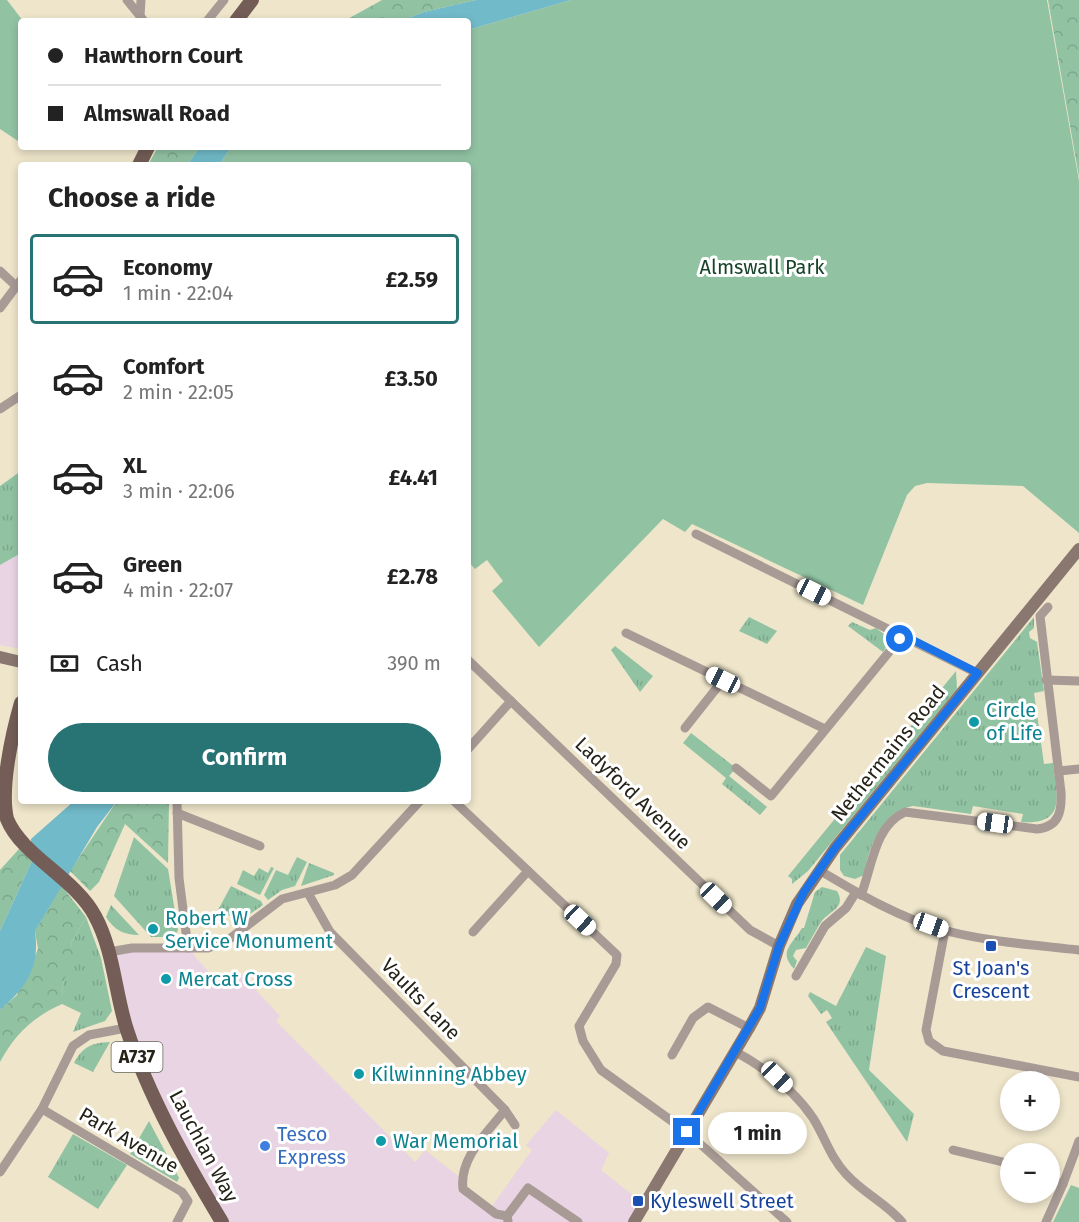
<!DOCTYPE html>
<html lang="en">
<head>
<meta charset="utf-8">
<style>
	:root { --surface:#fff; --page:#f2f2f2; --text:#222; --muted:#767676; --line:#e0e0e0; --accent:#287374 }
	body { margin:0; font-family:"Fira Sans",sans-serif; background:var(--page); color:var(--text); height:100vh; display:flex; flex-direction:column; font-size:22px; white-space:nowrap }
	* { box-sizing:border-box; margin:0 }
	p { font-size:20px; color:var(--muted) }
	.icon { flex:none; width:33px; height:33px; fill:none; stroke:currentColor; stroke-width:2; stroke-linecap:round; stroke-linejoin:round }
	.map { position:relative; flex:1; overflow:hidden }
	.panel { position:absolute; left:18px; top:162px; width:453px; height:642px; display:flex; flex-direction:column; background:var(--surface); border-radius:6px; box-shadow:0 3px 9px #0003 }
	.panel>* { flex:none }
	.guide { position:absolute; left:18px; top:18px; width:453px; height:132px; border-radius:6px; box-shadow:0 3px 9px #0003; display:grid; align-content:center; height:132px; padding:0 30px; background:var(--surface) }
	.buttons { position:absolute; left:1000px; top:1071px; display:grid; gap:12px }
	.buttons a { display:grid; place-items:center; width:60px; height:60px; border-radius:50%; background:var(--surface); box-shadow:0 3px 9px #0003; font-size:30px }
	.end { position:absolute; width:27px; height:27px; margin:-14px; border:8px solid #1a73e8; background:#fff; box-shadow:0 0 0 3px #fff }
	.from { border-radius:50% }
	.bubble { position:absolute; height:42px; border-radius:21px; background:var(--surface); box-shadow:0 3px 9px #0003; font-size:20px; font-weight:700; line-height:42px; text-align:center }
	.car { position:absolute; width:18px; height:36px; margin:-18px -9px; border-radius:8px; box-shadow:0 0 4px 2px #0007; background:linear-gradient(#fff 24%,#345 0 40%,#fff 0 76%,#345 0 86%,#fff 0) }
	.guide b { display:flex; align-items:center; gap:21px; height:57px; font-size:22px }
	.guide b+b { border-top:2px solid var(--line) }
	.guide i { width:15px; height:15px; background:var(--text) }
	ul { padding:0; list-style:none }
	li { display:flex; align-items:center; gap:18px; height:90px; margin:0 12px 9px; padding:0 18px; border:3px solid transparent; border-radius:6px }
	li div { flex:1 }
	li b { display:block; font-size:22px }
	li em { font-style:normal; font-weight:700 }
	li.active { border-color:var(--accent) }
	li>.icon { width:54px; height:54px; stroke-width:1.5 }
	h2 { padding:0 30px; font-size:27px; line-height:72px }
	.pay { display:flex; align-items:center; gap:15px; height:66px; padding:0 30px; font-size:22px }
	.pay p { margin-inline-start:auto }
	.button { display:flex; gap:12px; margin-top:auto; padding:12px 30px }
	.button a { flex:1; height:69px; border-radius:36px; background:var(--accent); color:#fff; font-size:24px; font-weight:700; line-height:69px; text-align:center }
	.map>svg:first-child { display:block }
	.commercial { fill:#e9d4e3 }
	.grass { fill:url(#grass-tufts) }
	.forest { fill:url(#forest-crowns) }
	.park { fill:#91c3a3 }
	.water { fill:#71bac9 }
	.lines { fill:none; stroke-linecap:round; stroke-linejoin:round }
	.minor { stroke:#a89b96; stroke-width:9 }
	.secondary { stroke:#897770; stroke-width:12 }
	.primary { stroke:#735d56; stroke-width:14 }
	.route { stroke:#1a73e8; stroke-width:8 }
	.culture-dot { fill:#0f9aa8; stroke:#fff; stroke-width:2 }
	.transit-dot { fill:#1a4fb4; stroke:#fff; stroke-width:2 }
	.shop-dot { fill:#3f7fe0; stroke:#fff; stroke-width:2 }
	.labels { text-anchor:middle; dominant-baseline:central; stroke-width:6; stroke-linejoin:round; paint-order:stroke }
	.shield { fill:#fff; stroke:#66645d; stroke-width:1.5 }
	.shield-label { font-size:18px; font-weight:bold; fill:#252218 }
	.park-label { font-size:20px; fill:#17432b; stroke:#fff }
	.culture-label { font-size:20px; fill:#0d838f; stroke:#fff; text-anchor:start }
	.street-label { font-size:20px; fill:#252218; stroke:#fff }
	.transit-label { font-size:20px; fill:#164399; stroke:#fff }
	.shop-label { font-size:20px; fill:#366cbe; stroke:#fff; text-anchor:start }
</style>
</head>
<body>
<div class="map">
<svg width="1079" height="1222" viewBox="0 0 1079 1222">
	<defs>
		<pattern id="grass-tufts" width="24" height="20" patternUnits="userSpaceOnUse" patternTransform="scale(1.5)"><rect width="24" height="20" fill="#91c3a3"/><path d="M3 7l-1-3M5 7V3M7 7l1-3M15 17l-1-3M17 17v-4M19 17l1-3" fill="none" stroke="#7da78c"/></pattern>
		<pattern id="forest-crowns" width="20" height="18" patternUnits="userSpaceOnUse" patternTransform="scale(1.5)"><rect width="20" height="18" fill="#91c3a3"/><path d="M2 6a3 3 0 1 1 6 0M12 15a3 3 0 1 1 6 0" fill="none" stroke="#7da78c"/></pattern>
	</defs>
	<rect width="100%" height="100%" fill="#eee5ca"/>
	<!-- commercial -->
	<g class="commercial">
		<path d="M21 553V649L0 645V565Z"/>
		<path d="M192 948 193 954 224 990 242 975 280 1016 276 1021 415 1162 425 1150 462 1179 463 1189 490 1209 532 1150 526 1145 556 1110 609 1153 601 1170 644 1204 634 1222H222L133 1047 115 950Z"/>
	</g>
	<!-- grass -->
	<g class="grass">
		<path d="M21 471V553L0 565V486Z"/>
		<path d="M749 617 777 631 767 644 739 631Z"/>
		<path d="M1034 617V628L1029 632 1030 638 1037 642 1044 691 1034 693 1044 764 1053 763C1057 796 1067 825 1021 822L1023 814 973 806 971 814 913 806C883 810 868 848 864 875L855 879 844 876 840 870V855Z"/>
		<path d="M852 622 870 630 876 628 884 634 889 643 883 652 848 626Z"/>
		<path d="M615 646 653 676 640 692 611 650Z"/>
		<path d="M956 671 957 689 808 871 792 884V879L788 876Z"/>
		<path d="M691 733 736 768 729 776 767 807 760 815 722 784 726 778 683 743Z"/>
		<path d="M134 837 168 869 178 930 174 937H151L114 896Z"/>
		<path d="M297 857 307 862 295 886 282 890 268 900 264 895 276 870 288 875Z"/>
		<path d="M309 863 334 873V875L301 886Z"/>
		<path d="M271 867 274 868 260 895 237 884 243 870 254 876 259 868 268 873Z"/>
		<path d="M231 886 261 901 263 905 240 921 218 910Z"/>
		<path d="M822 887 837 891C847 908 829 911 821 922 816 930 811 939 806 948L796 950 793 956 797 961 794 969C778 951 792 945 802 928H804L815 892Z"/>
		<path d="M111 905 139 935C124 935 114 930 106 917Z"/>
		<path d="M86 917 101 958 112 1011 105 1021 73 1032 81 1013 62 1004C62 998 62 990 63 984 66 967 75 964 71 943Z"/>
		<path d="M866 947 886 956 869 1070 914 1114 907 1142 826 1022 832 1018 827 1010 821 1014 808 996 810 992 836 1006Z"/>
		<path d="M110 1042 93 1072 74 1063C83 1046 92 1043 110 1042Z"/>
		<path d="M149 1121 179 1178 177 1182 130 1154Z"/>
		<path d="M73 1134 127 1165 98 1209 48 1177Z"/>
	</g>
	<!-- forest -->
	<g class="forest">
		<path d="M382 0H476L424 12 401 21H344Z"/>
		<path d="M1048 0H1079V177Z"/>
		<path d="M158 147H200L187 165H148Z"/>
		<path d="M117 801H169L168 863 125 824 99 882 90 891 70 871Z"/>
		<path d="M19 849 32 861 0 931V870Z"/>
		<path d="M61 885 86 917 71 943 74 955 63 983 62 1004C33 1017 15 1034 0 1062V1010L17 995 38 949 35 931Z"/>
	</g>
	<!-- park -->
	<g class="park">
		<path d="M0 0H7L23 21 21 143 0 129Z"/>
		<path d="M571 0H1047L1079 181V533L1023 486 927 483 915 486 907 495 863 605 692 524 685 532 663 519 539 647 492 591 503 581 487 560 475 569 468 561V165H219L231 147H468V30Z"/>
		<path d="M1071 1185 1079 1188V1222H1053Z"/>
	</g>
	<!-- water -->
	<g class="water">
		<path d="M476 0H571L468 30V21H401L424 12Z"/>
		<path d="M200 147H231L219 165H187Z"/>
		<path d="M74 801H117L97 827 35 931C40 967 27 987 0 1010V931L32 861 31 839Z"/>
	</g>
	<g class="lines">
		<!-- minor -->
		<g class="minor">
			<path d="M127 0 144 21"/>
			<path d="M140 16 141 0"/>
			<path d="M207 21 224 0"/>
			<path d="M0 271 16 286"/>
			<path d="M0 308 21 280"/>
			<path d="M0 409 21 395"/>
			<path d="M696 534 977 673"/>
			<path d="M626 633 825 729"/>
			<path d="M468 660 750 930 779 946"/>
			<path d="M1046 680 1079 681"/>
			<path d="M685 728 723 680"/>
			<path d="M468 749 511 701"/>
			<path d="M736 768 771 796 903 635"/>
			<path d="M1059 771 1079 769"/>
			<path d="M177 801 179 878 188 948"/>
			<path d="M454 801 617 955 616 964 579 1026 583 1041 601 1070 687 1132 787 1222"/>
			<path d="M177 813 260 846"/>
			<path d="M819 870C859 894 901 919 947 931 990 942 1035 945 1079 950"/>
			<path d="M308 893 330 932 505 1110 515 1125"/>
			<path d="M861 895C872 868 874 826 905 812L1037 829C1059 827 1062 811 1061 792L1040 616 1048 607"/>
			<path d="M945 930 926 1030 929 1041 943 1051 1079 1077"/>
			<path d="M473 932 528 871"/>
			<path d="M109 952 132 948H208L228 940 282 899 335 885 352 875 420 801"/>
			<path d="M796 976 825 926 846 908 856 892"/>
			<path d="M736 1052C767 1069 793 1089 813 1118 825 1137 830 1157 846 1174 863 1193 886 1203 902 1222"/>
			<path d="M672 1055 693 1018 708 1007 749 1028"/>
			<path d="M42 1109 182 1192 188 1201 177 1222"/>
			<path d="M505 1110C487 1133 459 1158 463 1189L496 1214 507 1216"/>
			<path d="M953 1150 1011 1164"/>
			<path d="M0 1172 42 1109 73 1046 89 1035 126 1028"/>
			<path d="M1050 1180 1063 1184 1079 1141"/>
			<path d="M508 1221 507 1216 528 1188 578 1222"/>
			<path d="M1046 1222 1063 1184"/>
		</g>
		<!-- secondary -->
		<g class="secondary">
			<path d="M0 657 21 662"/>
			<path d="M634 1222 749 1028 760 1008 779 946 797 904 835 848 1079 549"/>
		</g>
		<!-- primary -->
		<g class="primary">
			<path d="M236 21 252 0"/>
			<path d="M139 165 148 147"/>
			<path d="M21 703C12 734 0 788 7 819 22 856 75 878 95 916 114 951 115 993 127 1030 149 1097 186 1162 222 1222"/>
		</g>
	</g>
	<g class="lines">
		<!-- route -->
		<path class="route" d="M687 1132 760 1008 779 946 804 892 835 848 978 673 903 635 900 639"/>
	</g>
	<!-- markers -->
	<g class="culture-dot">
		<circle cx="974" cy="722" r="6"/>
		<circle cx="153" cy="929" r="6"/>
		<circle cx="166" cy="979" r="6"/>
		<circle cx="359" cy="1074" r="6"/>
		<circle cx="381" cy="1141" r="6"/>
	</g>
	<g class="transit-dot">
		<rect x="985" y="940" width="12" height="12" rx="3"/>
		<rect x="632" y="1195" width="12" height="12" rx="3"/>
	</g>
	<circle class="shop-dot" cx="265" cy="1146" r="6"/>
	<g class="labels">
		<!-- shield labels -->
		<rect class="shield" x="111.5" y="1042" width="51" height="30" rx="4.5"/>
		<g class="shield-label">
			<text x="137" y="1057">A737</text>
		</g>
		<!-- park labels -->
		<g class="park-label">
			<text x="762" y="267">Almswall Park</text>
		</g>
		<!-- culture labels -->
		<g class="culture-label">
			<text x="986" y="710">Circle<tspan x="986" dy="23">of Life</tspan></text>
			<text x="165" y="918">Robert W<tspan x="165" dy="23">Service Monument</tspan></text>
			<text x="178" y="979">Mercat Cross</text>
			<text x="371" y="1074">Kilwinning Abbey</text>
			<text x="393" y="1141">War Memorial</text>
		</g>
		<!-- street labels -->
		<g class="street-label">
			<text transform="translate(888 753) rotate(-51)">Nethermains Road</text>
			<text transform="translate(633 793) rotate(44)">Ladyford Avenue</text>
			<text transform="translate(421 999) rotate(46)">Vaults Lane</text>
			<text transform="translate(129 1140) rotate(30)">Park Avenue</text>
			<text transform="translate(204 1146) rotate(62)">Lauchlan Way</text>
		</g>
		<!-- transit labels -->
		<g class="transit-label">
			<text x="991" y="968">St Joan's<tspan x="991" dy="23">Crescent</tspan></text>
			<text x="650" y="1201" text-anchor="start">Kyleswell Street</text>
		</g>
		<!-- shop labels -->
		<g class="shop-label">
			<text x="277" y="1134">Tesco<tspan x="277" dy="23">Express</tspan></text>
		</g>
	</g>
</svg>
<div class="buttons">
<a>+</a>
<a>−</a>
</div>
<i class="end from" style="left:900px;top:639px"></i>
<i class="end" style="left:687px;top:1132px"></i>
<div class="bubble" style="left:708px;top:1112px;width:99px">1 min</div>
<i class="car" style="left:814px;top:592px;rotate:117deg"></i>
<i class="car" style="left:723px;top:680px;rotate:296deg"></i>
<i class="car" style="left:995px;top:823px;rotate:278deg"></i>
<i class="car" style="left:716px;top:898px;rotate:134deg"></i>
<i class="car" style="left:580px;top:920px;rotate:133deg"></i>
<i class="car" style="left:931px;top:925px;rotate:110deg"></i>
<i class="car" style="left:777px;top:1077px;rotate:134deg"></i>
<div class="guide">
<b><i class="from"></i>Hawthorn Court</b>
<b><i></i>Almswall Road</b>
</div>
<section class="panel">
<h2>Choose a ride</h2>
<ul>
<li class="active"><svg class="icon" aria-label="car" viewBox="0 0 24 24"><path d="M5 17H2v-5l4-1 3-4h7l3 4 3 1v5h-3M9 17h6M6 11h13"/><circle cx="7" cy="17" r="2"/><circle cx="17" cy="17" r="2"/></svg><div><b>Economy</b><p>1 min · 22:04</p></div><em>£2.59</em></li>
<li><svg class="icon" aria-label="car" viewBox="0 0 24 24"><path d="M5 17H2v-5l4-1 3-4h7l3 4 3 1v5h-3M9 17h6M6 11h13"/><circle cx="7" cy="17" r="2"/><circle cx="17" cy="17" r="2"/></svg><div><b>Comfort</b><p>2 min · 22:05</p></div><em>£3.50</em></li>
<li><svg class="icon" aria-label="car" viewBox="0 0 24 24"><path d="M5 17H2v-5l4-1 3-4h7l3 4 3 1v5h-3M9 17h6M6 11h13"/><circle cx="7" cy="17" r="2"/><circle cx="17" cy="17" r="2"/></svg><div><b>XL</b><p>3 min · 22:06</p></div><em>£4.41</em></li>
<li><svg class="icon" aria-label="car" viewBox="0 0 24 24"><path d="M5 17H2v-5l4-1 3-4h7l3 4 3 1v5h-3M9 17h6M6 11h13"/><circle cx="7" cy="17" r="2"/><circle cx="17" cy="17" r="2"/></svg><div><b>Green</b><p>4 min · 22:07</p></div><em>£2.78</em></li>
</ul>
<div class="pay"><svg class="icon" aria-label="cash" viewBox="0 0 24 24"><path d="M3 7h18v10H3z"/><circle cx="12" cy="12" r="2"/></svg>Cash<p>390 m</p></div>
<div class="button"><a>Confirm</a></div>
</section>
</div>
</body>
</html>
